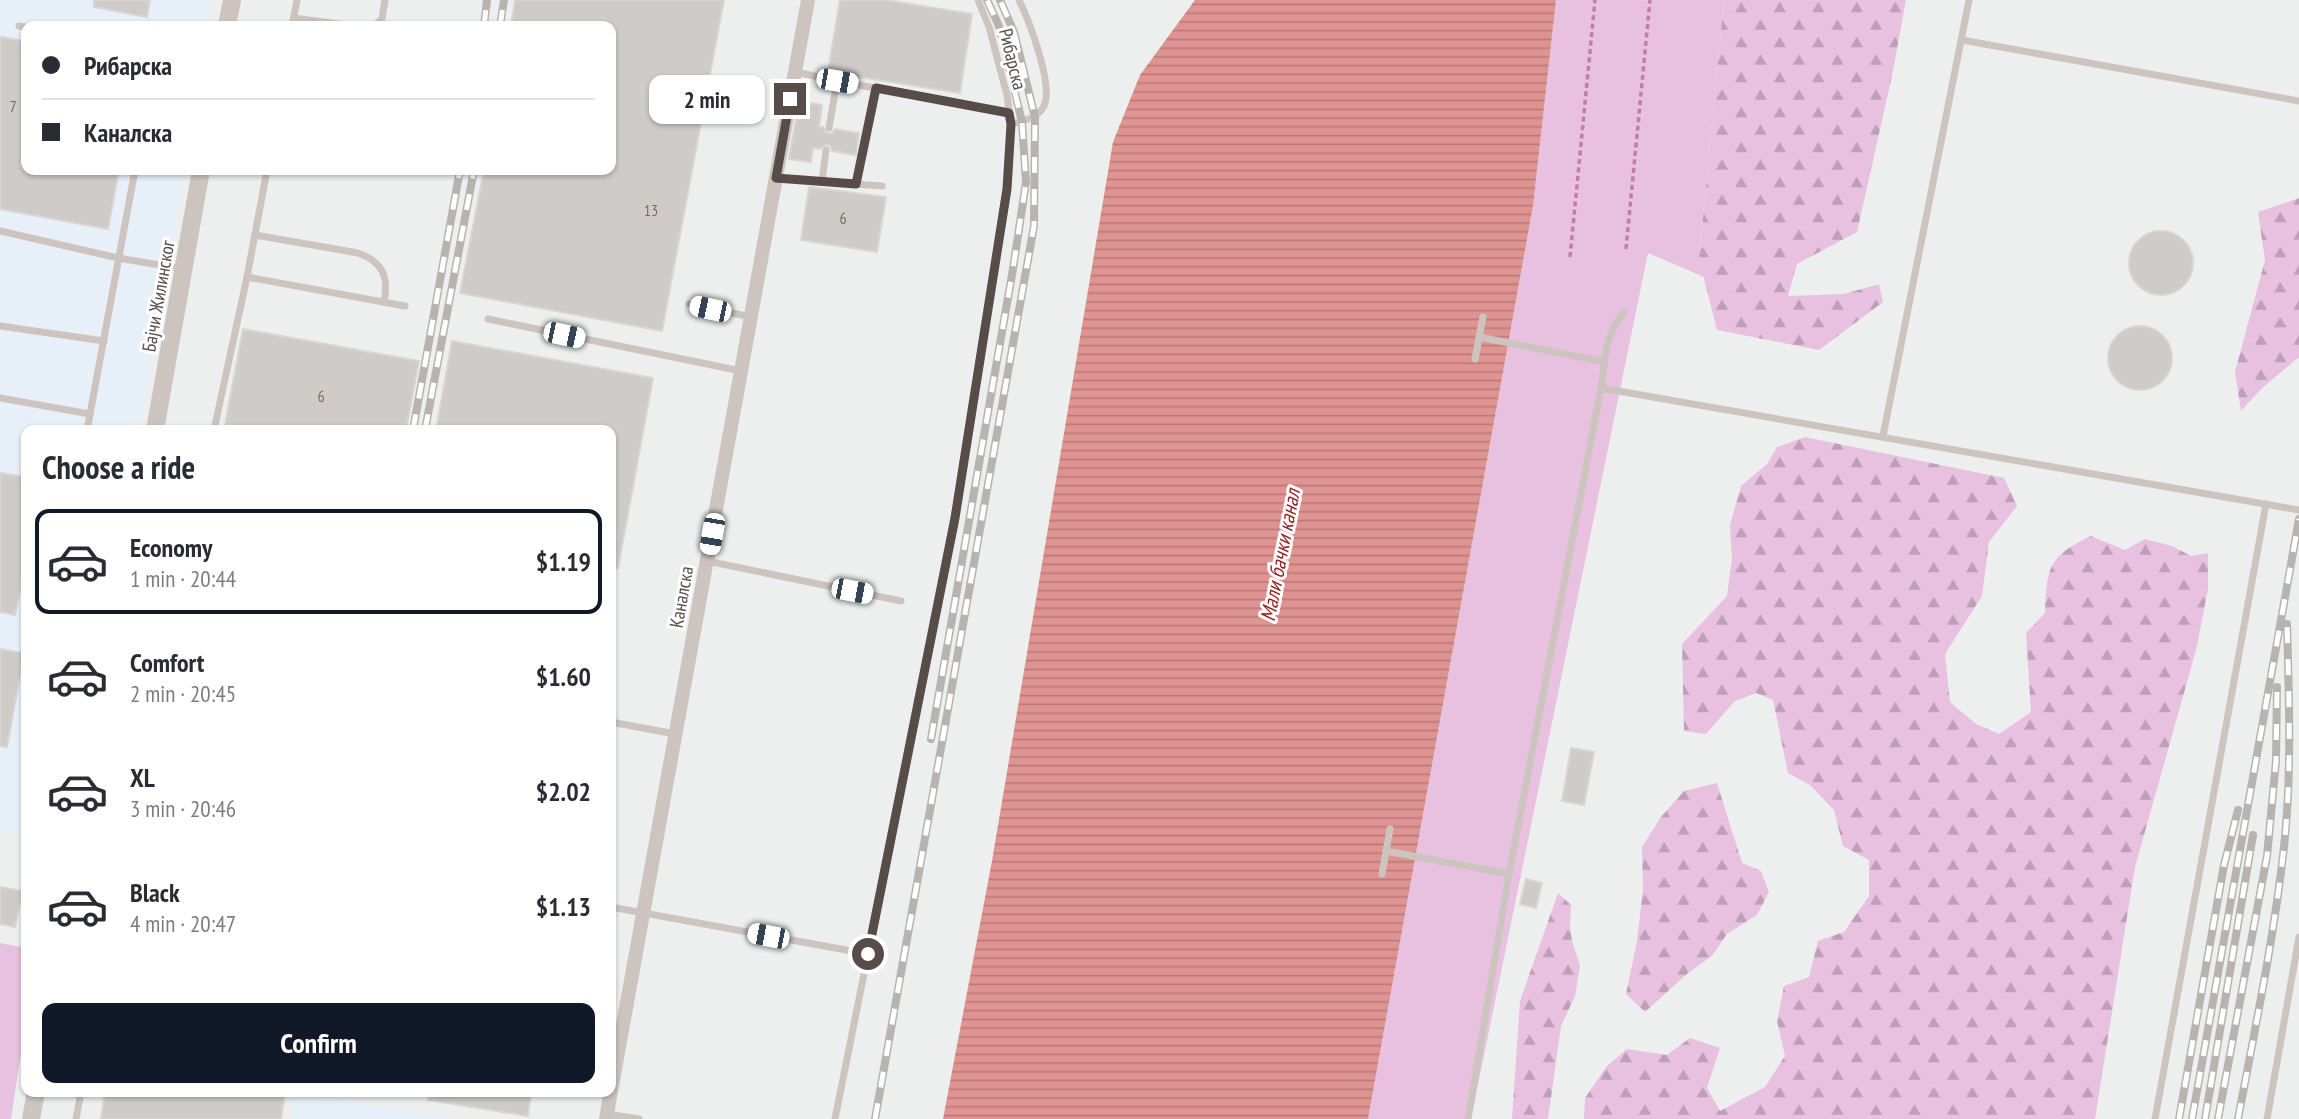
<!DOCTYPE html>
<html lang="en">
<head>
<meta charset="utf-8">
<style>
	:root { --surface:#fff; --page:#f7f7f7; --text:#2b2b33; --muted:#7c7c81; --line:#e1e1e2; --accent:#111827 }
	body { margin:0; font-family:"PT Sans Narrow",sans-serif; background:var(--page); color:var(--text); height:100vh; display:flex; flex-direction:column; font-size:26px; white-space:nowrap }
	* { box-sizing:border-box; margin:0 }
	p { font-size:23px; color:var(--muted) }
	.icon { flex:none; width:38px; height:38px; fill:none; stroke:currentColor; stroke-width:2; stroke-linecap:round; stroke-linejoin:round }
	.map { position:relative; flex:1; overflow:hidden }
	.details { position:absolute; left:21px; top:425px; width:595px; height:672px; display:flex; flex-direction:column; background:var(--surface); border-radius:14px; box-shadow:0 2px 5px #0004 }
	.details>* { flex:none }
	.top-card { position:absolute; left:21px; top:21px; width:595px; height:154px; border-radius:14px; box-shadow:0 2px 5px #0004; display:grid; align-content:center; height:154px; padding:0 21px; background:var(--surface) }
	.end { position:absolute; width:32px; height:32px; margin:-16px; border:9px solid #584c48; background:#fff; box-shadow:0 0 0 4px #fff }
	.from { border-radius:50% }
	.bubble { position:absolute; height:49px; border-radius:14px; background:var(--surface); box-shadow:0 2px 5px #0004; font-size:23px; font-weight:700; line-height:49px; text-align:center }
	.car { position:absolute; width:21px; height:42px; margin:-21px -10px; border-radius:9px; box-shadow:0 0 5px 2px #0007; background:linear-gradient(#fff 24%,#345 0 40%,#fff 0 76%,#345 0 86%,#fff 0) }
	.top-card b { display:flex; align-items:center; gap:24px; height:66px; font-size:26px }
	.top-card b+b { border-top:2px solid var(--line) }
	.top-card i { width:18px; height:18px; background:var(--text) }
	ul { padding:0; list-style:none }
	li { display:flex; align-items:center; gap:21px; height:105px; margin:0 14px 10px; padding:0 7px; border:4px solid transparent; border-radius:14px }
	li div { flex:1 }
	li b { display:block; font-size:26px }
	li em { font-style:normal; font-weight:700 }
	li.current { border-color:var(--accent) }
	li>.icon { width:63px; height:63px; stroke-width:1.5 }
	h2 { padding:0 21px; font-size:32px; line-height:84px }
	.cta { display:flex; gap:14px; margin-top:auto; padding:14px 21px }
	.cta a { flex:1; height:80px; border-radius:14px; background:var(--accent); color:#fff; font-size:28px; font-weight:700; line-height:80px; text-align:center }
	.map>svg:first-child { display:block }
	.commercial { fill:#e7f0f9 }
	.green { fill:#e8c0e0 }
	.forest { fill:url(#forest-firs) }
	.water { fill:url(#water-rules) }
	.building { fill:#cecbc8; stroke:#d8d5d2; stroke-width:2 }
	.lines { fill:none; stroke-linecap:round; stroke-linejoin:round }
	.path { stroke:#c27cab; stroke-width:3.5; stroke-dasharray:5 3.5; stroke-linecap:butt }
	.service { stroke:#cdc4c0; stroke-width:7 }
	.minor { stroke:#cdc4c0; stroke-width:14 }
	.tertiary { stroke:#cdc4c0; stroke-width:18 }
	.rail-casing { stroke:#b6b3b0; stroke-width:8 }
	.rail { stroke:#fff; stroke-width:5; stroke-dasharray:16; stroke-linecap:butt }
	.route { stroke:#584c48; stroke-width:9 }
	.labels { text-anchor:middle; dominant-baseline:central; stroke-width:6; stroke-linejoin:round; paint-order:stroke }
	.number-label { font-size:16px; fill:#766c68 }
	.street-label { font-size:19px; fill:#584c48; stroke:#fff }
	.water-label { font-size:21px; font-style:italic; fill:#95211e; stroke:#fff }
</style>
</head>
<body>
<div class="map">
<svg width="2299" height="1119" viewBox="0 0 2299 1119">
	<defs>
		<pattern id="forest-firs" width="22" height="20" patternUnits="userSpaceOnUse" patternTransform="scale(1.75)"><rect width="22" height="20" fill="#e8c0e0"/><path d="M5 1l3.5 6h-7zM16 11l3.5 6h-7z" fill="#bf9eb8"/></pattern>
		<pattern id="water-rules" width="6" height="5" patternUnits="userSpaceOnUse" patternTransform="scale(1.75)"><rect width="6" height="5" fill="#e09492"/><path d="M0 2.5h6" fill="none" stroke="#b87b79"/></pattern>
	</defs>
	<rect width="100%" height="100%" fill="#edefef"/>
	<!-- commercial -->
	<g class="commercial">
		<path d="M0 0H212L207 26H26V170H184L169 266 139 430H26V834L0 830Z"/>
		<path d="M296 1092 463 1119H292Z"/>
	</g>
	<!-- green -->
	<g class="green">
		<path d="M1556 0H1724L1699 259 1704 277 1648 253 1471 1119H1368L1533 206Z"/>
		<path d="M0 943 26 948V1019L11 1119H0Z"/>
	</g>
	<!-- forest -->
	<g class="forest">
		<path d="M1724 0H1906L1892 76 1857 232 1797 264 1788 296 1844 294 1879 284 1883 302 1819 350 1717 330 1699 259Z"/>
		<path d="M2299 198V357L2261 389 2241 411 2235 372 2265 260 2258 212Z"/>
		<path d="M1805 437 2004 478 2017 506 1989 542 1982 596 1945 654 1950 702 1976 724 1999 734 2031 712 2026 633 2045 613C2047 568 2048 556 2091 536L2125 550 2145 539 2172 546 2191 556 2208 553V589L2196 650 2135 867 2095 1119H1584L1585 1098 1607 1066 1627 1049 1667 1055 1690 1038 1720 1048 1707 1088 1720 1111 1765 1087 1785 1056 1777 1021 1784 986 1809 977 1818 941 1844 932 1869 896V860L1843 846 1834 810 1810 785 1788 773 1773 700 1756 693 1735 701 1706 734 1684 731 1682 644 1727 596 1732 559 1730 525 1741 486 1767 464 1777 447Z"/>
		<path d="M1717 783 1742 863 1761 871 1769 892 1757 915 1727 934 1712 956 1688 973 1645 1012 1626 994 1637 941 1643 889 1642 847 1661 817 1684 791Z"/>
		<path d="M1558 893 1571 905 1570 927 1572 941 1580 966 1575 996 1561 1026 1548 1119H1512L1520 1001Z"/>
	</g>
	<!-- water -->
	<path class="water" d="M1195 0H1556L1533 206 1368 1119H943L992 861 1113 142 1140 75Z"/>
	<!-- building -->
	<g class="building">
		<path d="M94 0H150L147 17 94 7Z"/>
		<path d="M515 0H724L662 331 460 293 484 170H611V26H511Z"/>
		<path d="M840 0H886L972 14 960 93 828 72Z"/>
		<path d="M0 37 26 41V170H119L108 229 0 209Z"/>
		<path d="M799 101 822 105 819 127H823L826 133H832L835 129 859 133 856 155 832 151 830 146 826 144 820 149 813 148 811 162 789 159Z"/>
		<path d="M809 187 886 197 877 252 801 240Z"/>
		<circle cx="2161" cy="263" r="32"/>
		<circle cx="2140" cy="358" r="32"/>
		<path d="M243 329 419 361 406 430H224Z"/>
		<path d="M452 341 653 378 618 568 611 567V430H436Z"/>
		<path d="M0 473 26 477V580L22 579 15 615 0 612Z"/>
		<path d="M0 649 24 653 7 747 0 746Z"/>
		<path d="M1571 748 1594 752 1584 805 1562 801Z"/>
		<path d="M1526 879 1542 883 1536 908 1520 904Z"/>
		<path d="M0 887 22 891 15 927 0 924Z"/>
		<path d="M105 1092H285L281 1119H101Z"/>
		<path d="M429 1092H531L528 1116 428 1100Z"/>
	</g>
	<g class="lines">
		<!-- path -->
		<g class="path">
			<path d="M1626 249 1650 0"/>
			<path d="M1570 257 1595 0"/>
		</g>
		<!-- service -->
		<g class="service">
			<path d="M294 18 353 26"/>
			<path d="M19 26 26 27"/>
			<path d="M292 26 297 0"/>
			<path d="M374 26 382 19 385 0"/>
			<path d="M1962 40 2299 101"/>
			<path d="M796 72 837 81 829 128"/>
			<path d="M837 81 1009 113"/>
			<path d="M1011 124C1023 121 1037 119 1044 106 1054 85 1029 21 1019 0"/>
			<path d="M776 178 882 186"/>
			<path d="M822 181 826 150"/>
			<path d="M856 184 876 88"/>
			<path d="M0 231 118 258 183 269"/>
			<path d="M255 235 358 253C383 262 389 277 384 302"/>
			<path d="M247 277 405 306"/>
			<path d="M689 304 751 317"/>
			<path d="M488 319 741 371"/>
			<path d="M0 326 104 341"/>
			<path d="M1479 337 1605 362"/>
			<path d="M1475 359 1483 317"/>
			<path d="M1601 388 2299 510"/>
			<path d="M0 398 90 414 135 170"/>
			<path d="M87 430 90 414"/>
			<path d="M214 430 247 277 267 170"/>
			<path d="M1883 436 1969 0"/>
			<path d="M707 561 901 601"/>
			<path d="M611 722 675 734"/>
			<path d="M1386 851 1509 874"/>
			<path d="M1382 874 1390 829"/>
			<path d="M611 907 868 954 835 1119"/>
			<path d="M868 954 955 518 1007 189 1011 124 1007 95 989 27 978 0"/>
			<path d="M607 1114 639 1119"/>
			<path d="M76 1119 81 1092"/>
			<path d="M1468 1119 1509 874 1601 388C1605 362 1604 333 1624 313"/>
			<path d="M2155 1119 2266 504"/>
			<path d="M2267 1119 2299 937"/>
		</g>
		<!-- minor -->
		<path class="minor" d="M606 1119 808 0"/>
		<!-- tertiary -->
		<g class="tertiary">
			<path d="M227 26 232 0"/>
			<path d="M155 430 201 170"/>
			<path d="M31 1119 36 1092"/>
		</g>
		<defs>
			<g id="rail">
				<path d="M484 26 487 0"/>
				<path d="M500 26 504 0"/>
				<path d="M413 430 460 170"/>
				<path d="M425 430 474 170"/>
				<path d="M931 739 1013 269 1026 182 1022 122 999 26 987 0"/>
				<path d="M875 1119 1034 226 1035 117 1014 32 1000 0"/>
				<path d="M2179 1119 2224 865 2238 810"/>
				<path d="M2192 1119 2299 519"/>
				<path d="M2205 1119 2253 835"/>
				<path d="M2218 1119 2267 856 2276 761 2277 687"/>
				<path d="M2238 1119C2255 1029 2274 938 2284 847 2292 773 2289 698 2287 624"/>
			</g>
		</defs>
		<!-- rail casing -->
		<use href="#rail" class="rail-casing"/>
		<!-- rail -->
		<use href="#rail" class="rail"/>
	</g>
	<g class="lines">
		<!-- route -->
		<path class="route" d="M790 99 776 178 856 184 876 88 1009 113 1011 124 1007 189 955 518 868 954"/>
	</g>
	<g class="labels">
		<!-- number labels -->
		<g class="number-label">
			<text x="13" y="106">7</text>
			<text x="651" y="210">13</text>
			<text x="843" y="218">6</text>
			<text x="321" y="396">6</text>
		</g>
		<!-- street labels -->
		<g class="street-label">
			<text transform="translate(1013 59) rotate(76)">Рибарска</text>
			<text transform="translate(158 296) rotate(-80)">Бајчи Жилинског</text>
			<text transform="translate(681 597) rotate(-80)">Каналска</text>
		</g>
		<!-- water labels -->
		<g class="water-label">
			<text transform="translate(1280 555) rotate(-79)">Мали бачки канал</text>
		</g>
	</g>
</svg>
<i class="end from" style="left:868px;top:954px"></i>
<i class="end" style="left:790px;top:99px"></i>
<div class="bubble" style="left:649px;top:75px;width:116px">2 min</div>
<i class="car" style="left:837px;top:81px;rotate:100deg"></i>
<i class="car" style="left:710px;top:309px;rotate:282deg"></i>
<i class="car" style="left:564px;top:335px;rotate:102deg"></i>
<i class="car" style="left:712px;top:534px;rotate:190deg"></i>
<i class="car" style="left:852px;top:591px;rotate:101deg"></i>
<i class="car" style="left:768px;top:936px;rotate:281deg"></i>
<div class="top-card">
<b><i class="from"></i>Рибарска</b>
<b><i></i>Каналска</b>
</div>
<section class="details">
<h2>Choose a ride</h2>
<ul>
<li class="current"><svg class="icon" aria-label="car" viewBox="0 0 24 24"><path d="M5 17H2v-5l4-1 3-4h7l3 4 3 1v5h-3M9 17h6M6 11h13"/><circle cx="7" cy="17" r="2"/><circle cx="17" cy="17" r="2"/></svg><div><b>Economy</b><p>1 min · 20:44</p></div><em>$1.19</em></li>
<li><svg class="icon" aria-label="car" viewBox="0 0 24 24"><path d="M5 17H2v-5l4-1 3-4h7l3 4 3 1v5h-3M9 17h6M6 11h13"/><circle cx="7" cy="17" r="2"/><circle cx="17" cy="17" r="2"/></svg><div><b>Comfort</b><p>2 min · 20:45</p></div><em>$1.60</em></li>
<li><svg class="icon" aria-label="car" viewBox="0 0 24 24"><path d="M5 17H2v-5l4-1 3-4h7l3 4 3 1v5h-3M9 17h6M6 11h13"/><circle cx="7" cy="17" r="2"/><circle cx="17" cy="17" r="2"/></svg><div><b>XL</b><p>3 min · 20:46</p></div><em>$2.02</em></li>
<li><svg class="icon" aria-label="car" viewBox="0 0 24 24"><path d="M5 17H2v-5l4-1 3-4h7l3 4 3 1v5h-3M9 17h6M6 11h13"/><circle cx="7" cy="17" r="2"/><circle cx="17" cy="17" r="2"/></svg><div><b>Black</b><p>4 min · 20:47</p></div><em>$1.13</em></li>
</ul>
<div class="cta"><a>Confirm</a></div>
</section>
</div>
</body>
</html>
